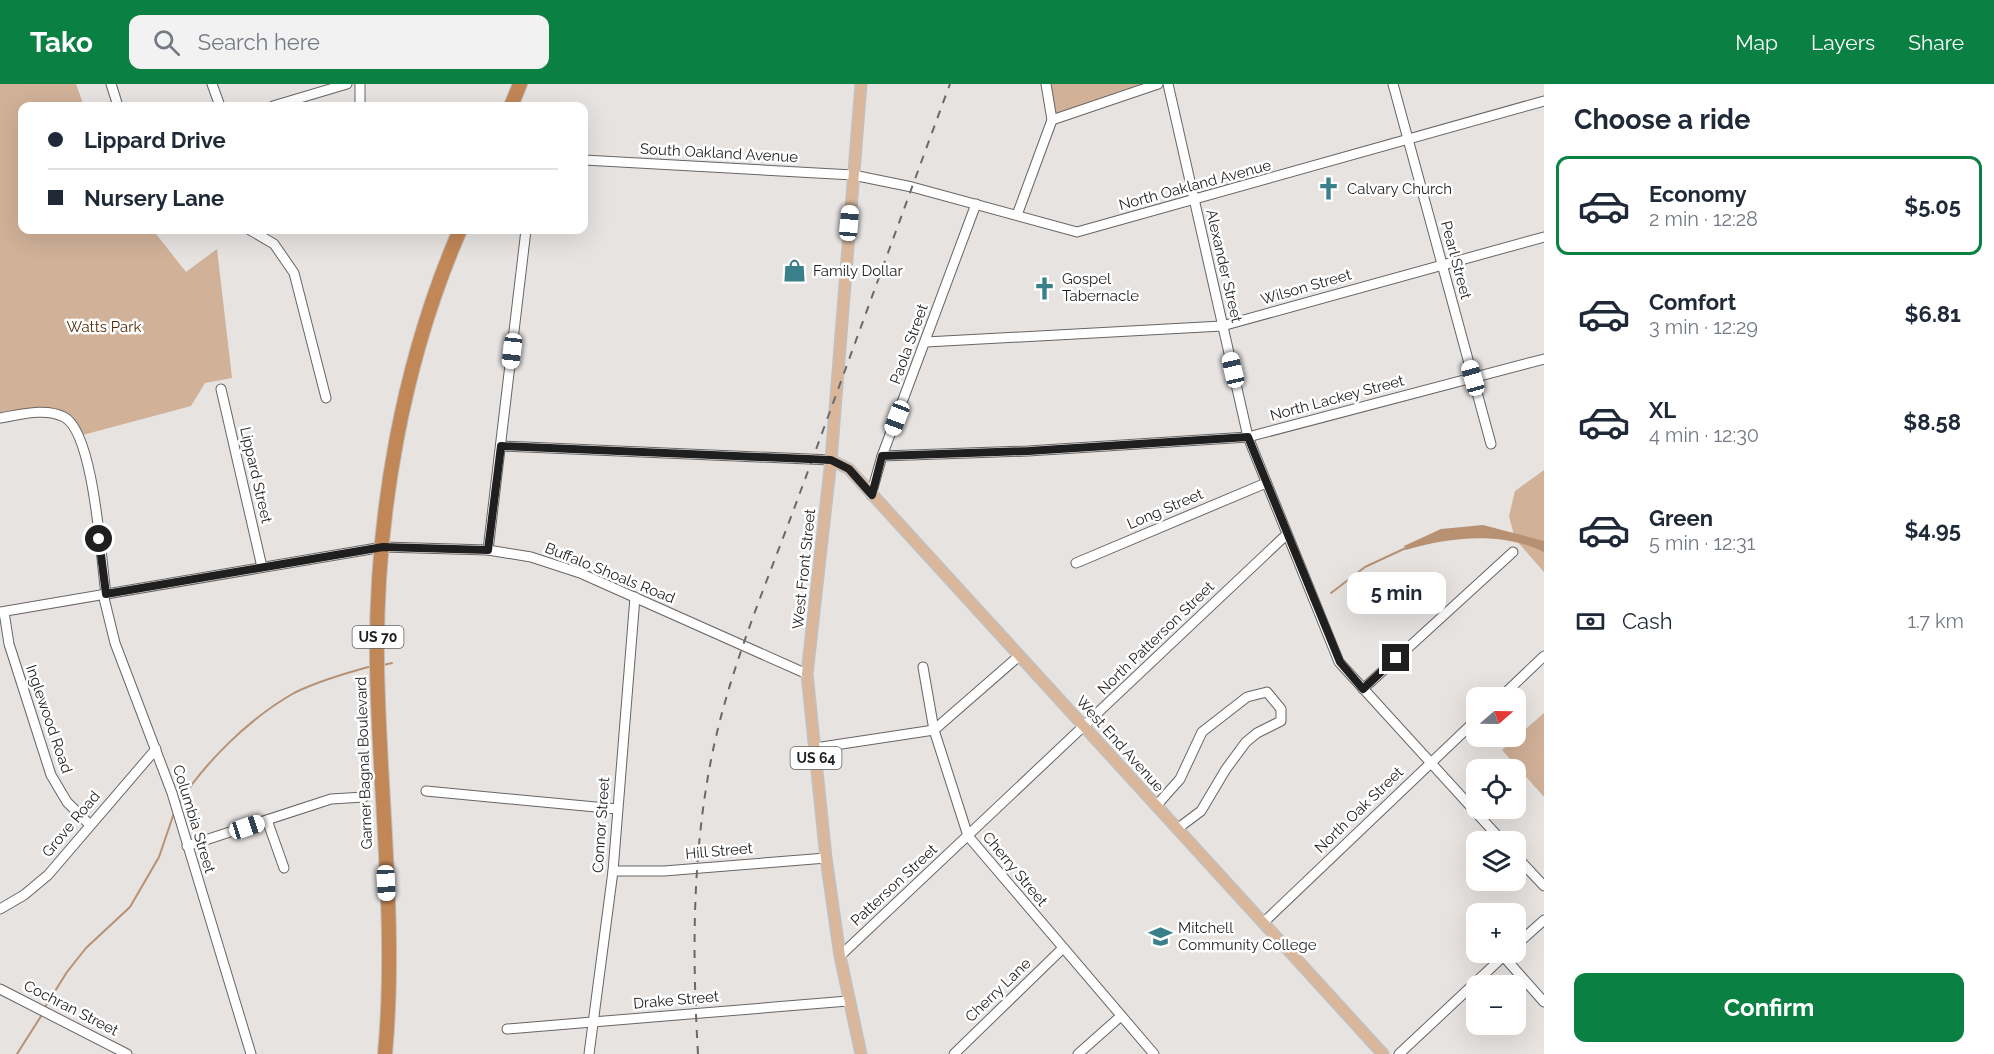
<!DOCTYPE html>
<html lang="en">
<head>
<meta charset="utf-8">
<style>
	:root { --surface:#fff; --page:#f2f2f3; --text:#1f2937; --muted:#747a83; --line:#e0e1e3; --accent:#0b8043 }
	body { margin:0; font-family:Raleway,sans-serif; background:var(--page); color:var(--text); height:100vh; display:flex; flex-direction:column; font-size:22px; white-space:nowrap }
	* { box-sizing:border-box; margin:0 }
	p { font-size:20px; color:var(--muted) }
	.icon { flex:none; width:33px; height:33px; fill:none; stroke:currentColor; stroke-width:2; stroke-linecap:round; stroke-linejoin:round }
	.map { position:relative; flex:1; overflow:hidden }
	.panel { display:flex; flex-direction:column; background:var(--surface); width:450px }
	.panel>* { flex:none }
	.hud { position:absolute; left:18px; top:18px; width:570px; height:132px; border-radius:12px; box-shadow:0 6px 24px #0002; display:grid; align-content:center; height:132px; padding:0 30px; background:var(--surface) }
	.needle { width:39px; rotate:70deg }
	.tools { position:absolute; left:1466px; top:603px; display:grid; gap:12px }
	.tools a { display:grid; place-items:center; width:60px; height:60px; border-radius:12px; background:var(--surface); box-shadow:0 6px 24px #0002; font-size:30px }
	.end { position:absolute; width:27px; height:27px; margin:-14px; border:8px solid #201f1f; background:#fff; box-shadow:0 0 0 3px #fff }
	.from { border-radius:50% }
	.bubble { position:absolute; height:42px; border-radius:12px; background:var(--surface); box-shadow:0 6px 24px #0002; font-size:20px; font-weight:700; line-height:42px; text-align:center }
	.car { position:absolute; width:18px; height:36px; margin:-18px -9px; border-radius:8px; box-shadow:0 0 4px 2px #0007; background:linear-gradient(#fff 24%,#345 0 40%,#fff 0 76%,#345 0 86%,#fff 0) }
	.hud b { display:flex; align-items:center; gap:21px; height:57px; font-size:22px }
	.hud b+b { border-top:2px solid var(--line) }
	.hud i { width:15px; height:15px; background:var(--text) }
	ul { padding:0; list-style:none }
	li { display:flex; align-items:center; gap:18px; height:99px; margin:0 12px 9px; padding:0 18px; border:3px solid transparent; border-radius:12px }
	li div { flex:1 }
	li b { display:block; font-size:22px }
	li em { font-style:normal; font-weight:700 }
	li.on { border-color:var(--accent) }
	li>.icon { width:54px; height:54px; stroke-width:1.5 }
	h2 { padding:0 30px; font-size:27px; line-height:72px }
	.pay { display:flex; align-items:center; gap:15px; height:66px; padding:0 30px; font-size:22px }
	.pay p { margin-inline-start:auto }
	.button { display:flex; gap:12px; margin-top:auto; padding:12px 30px }
	.button a { flex:1; height:69px; border-radius:12px; background:var(--accent); color:#fff; font-size:24px; font-weight:700; line-height:69px; text-align:center }
	header { display:flex; align-items:center; gap:36px; box-sizing:border-box; height:84px; padding:0 30px; background:var(--accent); color:#fff }
	header strong { font-size:28px }
	nav { display:flex; gap:33px; margin-inline-start:auto; font-size:21px }
	.search { width:420px; height:54px; background:var(--page); display:flex; align-items:center; gap:15px; box-sizing:border-box; padding:0 21px; border-radius:12px; color:var(--muted); font-size:22px }
	main { display:flex; flex:1; min-height:0 }
	.map>svg:first-child { display:block }
	.green { fill:#d1b198 }
	.water { fill:#b89173 }
	.lines { fill:none; stroke-linecap:round; stroke-linejoin:round }
	.stream { stroke:#b89173; stroke-width:2 }
	.minor-casing { stroke:#686564; stroke-width:11 }
	.major-casing { stroke:#c1c0c0; stroke-width:13 }
	.highway-casing { stroke:#c1c0c0; stroke-width:16 }
	.minor { stroke:#fff; stroke-width:9 }
	.major { stroke:#dab79a; stroke-width:10 }
	.highway { stroke:#c28757; stroke-width:14 }
	.rail { stroke:#6b6968; stroke-width:2; stroke-dasharray:8 8; stroke-linecap:butt }
	.route { stroke:#201f1f; stroke-width:8 }
	.labels { text-anchor:middle; dominant-baseline:central; stroke-width:5; stroke-linejoin:round; paint-order:stroke }
	.shield { fill:#fff; stroke:#636262; stroke-width:1.5 }
	.shield-label { font-size:14px; font-weight:bold; fill:#201f1f }
	.street-label { font-size:15px; fill:#201f1f; stroke:#fff }
	.poi-label { font-size:15px; fill:#201f1f; stroke:#fff; text-anchor:start }
	.park-label { font-size:15px; fill:#542d07; stroke:#fff }
</style>
</head>
<body>
<header>
<strong>Tako</strong>
<div class="search"><svg class="icon" aria-label="search" viewBox="0 0 24 24"><circle cx="10" cy="10" r="6"/><path d="M15 15l6 6"/></svg>Search here</div>
<nav><a>Map</a><a>Layers</a><a>Share</a></nav>
</header>
<main>
<div class="map">
<svg width="1544" height="970" viewBox="0 0 1544 970">
	<rect width="100%" height="100%" fill="#e6e3e1"/>
	<!-- green -->
	<g class="green">
		<path d="M0 0H76L84 22H22V146H153L186 188 217 165 232 294 205 299 191 322 79 352 56 330 0 334Z"/>
		<path d="M1046 0H1158L1052 36Z"/>
		<path d="M1544 386V488L1515 455 1509 432 1515 407Z"/>
		<path d="M1544 629V713L1502 666Z"/>
	</g>
	<!-- water -->
	<path class="water" d="M1483 441 1544 457V468C1501 447 1449 453 1406 466L1404 462 1441 445Z"/>
	<g class="lines">
		<!-- stream -->
		<g class="stream">
			<path d="M1331 509 1365 483 1408 463"/>
			<path d="M383 581 392 579"/>
			<path d="M179 719C206 677 250 634 294 609 318 597 346 589 372 582"/>
			<path d="M45 923 67 888 86 864 130 823 159 773 174 729"/>
			<path d="M17 970 43 929"/>
		</g>
		<defs>
			<g id="minor">
				<path d="M111 0 118 22"/>
				<path d="M212 0 220 22"/>
				<path d="M360 0V22"/>
				<path d="M1168 0 1248 353 1339 578 1503 758"/>
				<path d="M1393 0 1491 360"/>
				<path d="M273 22 347 0"/>
				<path d="M1052 36 1158 0"/>
				<path d="M584 76 853 91 912 103 1077 148 1544 17"/>
				<path d="M1017 131 1052 36 1046 0"/>
				<path d="M250 146 274 160 294 189 326 314"/>
				<path d="M926 258 1222 242 1544 153"/>
				<path d="M221 305 262 483"/>
				<path d="M0 334C19 331 45 323 64 333 94 348 101 476 106 510"/>
				<path d="M501 362 831 376"/>
				<path d="M882 372 1028 367 1248 353 1544 275"/>
				<path d="M871 411 882 372 976 120"/>
				<path d="M488 466 526 146"/>
				<path d="M1076 479 1266 399"/>
				<path d="M103 510 115 559 172 709 251 970"/>
				<path d="M0 528 383 463 488 466 531 473 580 489 807 590"/>
				<path d="M4 528 9 560 51 691 67 718 89 740"/>
				<path d="M923 583 934 646 968 752 1154 970"/>
				<path d="M1363 605 1513 468"/>
				<path d="M1500 614 1544 572"/>
				<path d="M815 664 934 646 1019 572"/>
				<path d="M426 707 617 725"/>
				<path d="M1156 722 1180 695 1202 648 1247 613 1267 608 1281 625V637L1257 649 1246 658 1226 685 1201 727 1177 745"/>
				<path d="M267 736 284 784"/>
				<path d="M187 762 331 715 364 713"/>
				<path d="M1515 771 1544 802"/>
				<path d="M613 787H664L826 774"/>
				<path d="M0 825 24 811 48 791 156 665"/>
				<path d="M1263 839 1476 636"/>
				<path d="M1515 862 1544 836"/>
				<path d="M840 872 1286 451"/>
				<path d="M1504 873 1544 918"/>
				<path d="M0 905 127 970"/>
				<path d="M507 945 848 917"/>
				<path d="M589 970 613 787 635 513"/>
				<path d="M954 970 1063 864"/>
				<path d="M1078 970 1121 932"/>
				<path d="M1399 970 1508 868"/>
			</g>
			<g id="major">
				<path d="M831 376 849 385 1383 970"/>
				<path d="M861 970 840 872 826 774 807 590 831 376 861 0"/>
			</g>
			<g id="highway">
				<path d="M511 22 520 0"/>
				<path d="M385 970C397 840 379 710 377 580 375 435 402 279 460 146"/>
			</g>
		</defs>
		<!-- minor casing -->
		<use href="#minor" class="minor-casing"/>
		<!-- major casing -->
		<use href="#major" class="major-casing"/>
		<!-- highway casing -->
		<use href="#highway" class="highway-casing"/>
		<!-- minor -->
		<use href="#minor" class="minor"/>
		<!-- major -->
		<use href="#major" class="major"/>
		<!-- highway -->
		<use href="#highway" class="highway"/>
		<!-- rail -->
		<path class="rail" d="M698 970C692 868 692 767 713 666 732 577 770 491 801 406 851 271 900 135 950 0"/>
	</g>
	<g class="lines">
		<!-- route -->
		<path class="route" d="M99 455 106 510 383 463 488 466 501 362 831 376 849 385 872 411 882 372 1028 367 1248 353 1340 578 1363 605 1396 574"/>
	</g>
	<!-- icons -->
	<defs>
		<symbol id="church-bare" viewBox="-9 -9 18 18"><path d="M-1.2-6h2.4v3.5h3.3v2.4h-3.3V6h-2.4V-.1h-3.3v-2.4h3.3Z" fill="#3a808b" stroke="#fff" stroke-width="2.5" paint-order="stroke"/></symbol>
		<symbol id="shop-bare" viewBox="-9 -9 18 18"><path d="M-5-2.5h2.3a2.7 3.5 0 0 1 5.4 0H5L5.5 6h-11ZM-1.5-2.5h3a1.5 2.3 0 0 0-3 0Z" fill="#3a808b" stroke="#fff" stroke-width="2.5" paint-order="stroke"/></symbol>
		<symbol id="university-bare" viewBox="-9 -9 18 18"><path d="M0-5L7-2L0 1L-7-2ZM-4 1L0 2.5L4 1V4Q0 6-4 4Z" fill="#3a808b" stroke="#fff" stroke-width="2.5" paint-order="stroke"/></symbol>
	</defs>
	<g fill-rule="evenodd">
		<use href="#church-bare" x="1312" y="88" width="33" height="33"/>
		<use href="#shop-bare" x="778" y="170" width="33" height="33"/>
		<use href="#church-bare" x="1028" y="188" width="33" height="33"/>
		<use href="#university-bare" x="1144" y="836" width="33" height="33"/>
	</g>
	<g class="labels">
		<!-- shield labels -->
		<g class="shield">
			<rect x="352.5" y="542" width="51" height="22" rx="4.5"/>
			<rect x="790.5" y="663" width="51" height="22" rx="4.5"/>
		</g>
		<g class="shield-label">
			<text x="378" y="553">US 70</text>
			<text x="816" y="674">US 64</text>
		</g>
		<!-- street labels -->
		<g class="street-label">
			<text transform="translate(719 69) rotate(3)">South Oakland Avenue</text>
			<text transform="translate(1195 101) rotate(-15)">North Oakland Avenue</text>
			<text transform="translate(1456 176) rotate(75)">Pearl Street</text>
			<text transform="translate(1224 182) rotate(77)">Alexander Street</text>
			<text transform="translate(1306 203) rotate(-16)">Wilson Street</text>
			<text transform="translate(909 260) rotate(-70)">Paola Street</text>
			<text transform="translate(1337 314) rotate(-15)">North Lackey Street</text>
			<text transform="translate(256 391) rotate(77)">Lippard Street</text>
			<text transform="translate(1165 425) rotate(-23)">Long Street</text>
			<text transform="translate(804 485) rotate(-84)">West Front Street</text>
			<text transform="translate(610 489) rotate(22)">Buffalo Shoals Road</text>
			<text transform="translate(1156 554) rotate(-44)">North Patterson Street</text>
			<text transform="translate(49 635) rotate(71)">Inglewood Road</text>
			<text transform="translate(1120 660) rotate(48)">West End Avenue</text>
			<text transform="translate(364 679) rotate(-92)">Garner Bagnal Boulevard</text>
			<text transform="translate(1359 726) rotate(-44)">North Oak Street</text>
			<text transform="translate(194 735) rotate(73)">Columbia Street</text>
			<text transform="translate(71 740) rotate(-50)">Grove Road</text>
			<text transform="translate(601 741) rotate(-86)">Connor Street</text>
			<text transform="translate(719 767) rotate(-5)">Hill Street</text>
			<text transform="translate(1015 785) rotate(50)">Cherry Street</text>
			<text transform="translate(894 801) rotate(-43)">Patterson Street</text>
			<text transform="translate(998 906) rotate(-44)">Cherry Lane</text>
			<text transform="translate(676 916) rotate(-5)">Drake Street</text>
			<text transform="translate(71 924) rotate(27)">Cochran Street</text>
		</g>
		<!-- poi labels -->
		<g class="poi-label">
			<text x="1347" y="105">Calvary Church</text>
			<text x="813" y="187">Family Dollar</text>
			<text x="1062" y="195">Gospel<tspan x="1062" dy="17">Tabernacle</tspan></text>
			<text x="1178" y="844">Mitchell<tspan x="1178" dy="17">Community College</tspan></text>
		</g>
		<!-- park labels -->
		<g class="park-label">
			<text x="104" y="243">Watts Park</text>
		</g>
	</g>
</svg>
<div class="tools">
<a><svg class="needle" viewBox="-14 -14 28 28"><path d="M0-13l5 13h-10z" fill="#e53935"/><path d="M0 13l5-13h-10z" fill="#747a83"/></svg></a>
<a><svg class="icon" aria-label="locate" viewBox="0 0 24 24"><circle cx="12" cy="12" r="6"/><path d="M12 2v4M12 18v4M2 12h4M18 12h4"/></svg></a>
<a><svg class="icon" aria-label="layers" viewBox="0 0 24 24"><path d="M12 4l9 5-9 5-9-5zM3 14l9 5 9-5"/></svg></a>
<a>+</a>
<a>−</a>
</div>
<i class="end from" style="left:99px;top:455px"></i>
<i class="end" style="left:1396px;top:574px"></i>
<div class="bubble" style="left:1347px;top:488px;width:99px">5 min</div>
<i class="car" style="left:849px;top:139px;rotate:5deg"></i>
<i class="car" style="left:512px;top:267px;rotate:187deg"></i>
<i class="car" style="left:1233px;top:286px;rotate:347deg"></i>
<i class="car" style="left:1473px;top:294px;rotate:344deg"></i>
<i class="car" style="left:897px;top:334px;rotate:201deg"></i>
<i class="car" style="left:247px;top:743px;rotate:72deg"></i>
<i class="car" style="left:386px;top:799px;rotate:177deg"></i>
<div class="hud">
<b><i class="from"></i>Lippard Drive</b>
<b><i></i>Nursery Lane</b>
</div>
</div>
<section class="panel">
<h2>Choose a ride</h2>
<ul>
<li class="on"><svg class="icon" aria-label="car" viewBox="0 0 24 24"><path d="M5 17H2v-5l4-1 3-4h7l3 4 3 1v5h-3M9 17h6M6 11h13"/><circle cx="7" cy="17" r="2"/><circle cx="17" cy="17" r="2"/></svg><div><b>Economy</b><p>2 min · 12:28</p></div><em>$5.05</em></li>
<li><svg class="icon" aria-label="car" viewBox="0 0 24 24"><path d="M5 17H2v-5l4-1 3-4h7l3 4 3 1v5h-3M9 17h6M6 11h13"/><circle cx="7" cy="17" r="2"/><circle cx="17" cy="17" r="2"/></svg><div><b>Comfort</b><p>3 min · 12:29</p></div><em>$6.81</em></li>
<li><svg class="icon" aria-label="car" viewBox="0 0 24 24"><path d="M5 17H2v-5l4-1 3-4h7l3 4 3 1v5h-3M9 17h6M6 11h13"/><circle cx="7" cy="17" r="2"/><circle cx="17" cy="17" r="2"/></svg><div><b>XL</b><p>4 min · 12:30</p></div><em>$8.58</em></li>
<li><svg class="icon" aria-label="car" viewBox="0 0 24 24"><path d="M5 17H2v-5l4-1 3-4h7l3 4 3 1v5h-3M9 17h6M6 11h13"/><circle cx="7" cy="17" r="2"/><circle cx="17" cy="17" r="2"/></svg><div><b>Green</b><p>5 min · 12:31</p></div><em>$4.95</em></li>
</ul>
<div class="pay"><svg class="icon" aria-label="cash" viewBox="0 0 24 24"><path d="M3 7h18v10H3z"/><circle cx="12" cy="12" r="2"/></svg>Cash<p>1.7 km</p></div>
<div class="button"><a>Confirm</a></div>
</section>
</main>
</body>
</html>
